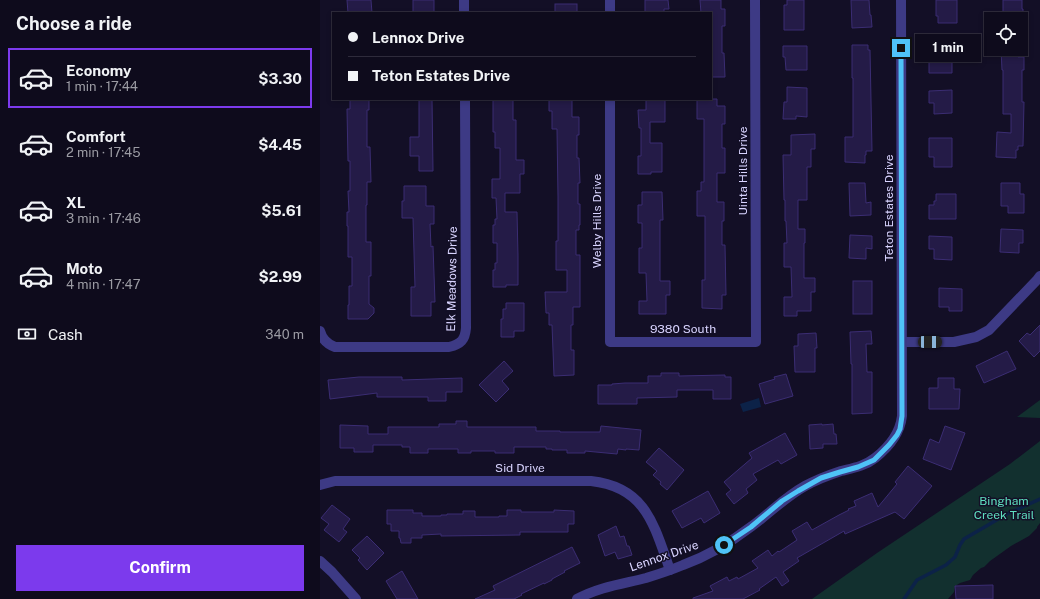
<!DOCTYPE html>
<html lang="en">
<head>
<meta charset="utf-8">
<style>
	:root { --surface:#0e0b1c; --page:#1c1929; --text:#f1f3f6; --muted:#9b9ba3; --line:#2e2b3b; --accent:#7c3aed }
	body { margin:0; font-family:"Public Sans",sans-serif; background:var(--page); color:var(--text); height:100vh; display:flex; flex-direction:column; font-size:15px; white-space:nowrap }
	* { box-sizing:border-box; margin:0 }
	p { font-size:13px; color:var(--muted) }
	.icon { flex:none; width:22px; height:22px; fill:none; stroke:currentColor; stroke-width:2; stroke-linecap:round; stroke-linejoin:round }
	.map { position:relative; flex:1; overflow:hidden }
	.side { display:flex; flex-direction:column; background:var(--surface); width:320px }
	.side>* { flex:none }
	.top-card { position:absolute; left:12px; top:12px; width:380px; height:88px; border-radius:0px; box-shadow:0 2px 6px #0003,0 0 0 1px var(--line); display:grid; align-content:center; height:88px; padding:0 16px; background:var(--surface) }
	.buttons { position:absolute; left:664px; top:12px; display:grid; gap:8px }
	.buttons a { display:grid; place-items:center; width:44px; height:44px; border-radius:0px; background:var(--surface); box-shadow:0 2px 6px #0003,0 0 0 1px var(--line); font-size:20px }
	.end { position:absolute; width:18px; height:18px; margin:-9px; border:5px solid #4fc3f7; background:#111; box-shadow:0 0 0 2px #111 }
	.from { border-radius:50% }
	.bubble { position:absolute; height:28px; border-radius:0px; background:var(--surface); box-shadow:0 2px 6px #0003,0 0 0 1px var(--line); font-size:13px; font-weight:700; line-height:28px; text-align:center }
	.car { position:absolute; width:12px; height:24px; margin:-12px -6px; border-radius:5px; box-shadow:0 0 3px 1px #0007; background:linear-gradient(#222 24%,#8ab4d8 0 40%,#222 0 76%,#8ab4d8 0 86%,#222 0) }
	.top-card b { display:flex; align-items:center; gap:14px; height:38px; font-size:15px }
	.top-card b+b { border-top:1px solid var(--line) }
	.top-card i { width:10px; height:10px; background:var(--text) }
	ul { padding:0; list-style:none }
	li { display:flex; align-items:center; gap:12px; height:60px; margin:0 8px 6px; padding:0 8px; border:2px solid transparent; border-radius:0px }
	li div { flex:1 }
	li b { display:block; font-size:15px }
	li em { font-style:normal; font-weight:700 }
	li.current { border-color:var(--accent) }
	li>.icon { width:36px; height:36px; stroke-width:1.5 }
	h2 { padding:0 16px; font-size:18px; line-height:48px }
	.pay { display:flex; align-items:center; gap:10px; height:44px; padding:0 16px; font-size:15px }
	.pay p { margin-inline-start:auto }
	.button { display:flex; gap:8px; margin-top:auto; padding:8px 16px }
	.button a { flex:1; height:46px; border-radius:0px; background:var(--accent); color:#fff; font-size:16px; font-weight:700; line-height:46px; text-align:center }
	main { display:flex; flex:1; min-height:0 }
	.map>svg:first-child { display:block }
	.green { fill:#12302f }
	.water { fill:#0c2248 }
	.lines { fill:none; stroke-linecap:round; stroke-linejoin:round }
	.stream { stroke:#0c2248; stroke-width:3.5 }
	.building { fill:#241b47; stroke:#3b2d73 }
	.street { stroke:#3d3a85; stroke-width:10 }
	.route { stroke:#4fc3f7; stroke-width:5 }
	.labels { text-anchor:middle; dominant-baseline:central; stroke-width:3; stroke-linejoin:round; paint-order:stroke }
	.street-label { font-size:12px; fill:#d9d4ff; stroke:#130f26 }
	.park-label { font-size:12px; fill:#5fe0c0; stroke:#130f26 }
</style>
</head>
<body>
<main>
<section class="side">
<h2>Choose a ride</h2>
<ul>
<li class="current"><svg class="icon" aria-label="car" viewBox="0 0 24 24"><path d="M5 17H2v-5l4-1 3-4h7l3 4 3 1v5h-3M9 17h6M6 11h13"/><circle cx="7" cy="17" r="2"/><circle cx="17" cy="17" r="2"/></svg><div><b>Economy</b><p>1 min · 17:44</p></div><em>$3.30</em></li>
<li><svg class="icon" aria-label="car" viewBox="0 0 24 24"><path d="M5 17H2v-5l4-1 3-4h7l3 4 3 1v5h-3M9 17h6M6 11h13"/><circle cx="7" cy="17" r="2"/><circle cx="17" cy="17" r="2"/></svg><div><b>Comfort</b><p>2 min · 17:45</p></div><em>$4.45</em></li>
<li><svg class="icon" aria-label="car" viewBox="0 0 24 24"><path d="M5 17H2v-5l4-1 3-4h7l3 4 3 1v5h-3M9 17h6M6 11h13"/><circle cx="7" cy="17" r="2"/><circle cx="17" cy="17" r="2"/></svg><div><b>XL</b><p>3 min · 17:46</p></div><em>$5.61</em></li>
<li><svg class="icon" aria-label="car" viewBox="0 0 24 24"><path d="M5 17H2v-5l4-1 3-4h7l3 4 3 1v5h-3M9 17h6M6 11h13"/><circle cx="7" cy="17" r="2"/><circle cx="17" cy="17" r="2"/></svg><div><b>Moto</b><p>4 min · 17:47</p></div><em>$2.99</em></li>
</ul>
<div class="pay"><svg class="icon" aria-label="cash" viewBox="0 0 24 24"><path d="M3 7h18v10H3z"/><circle cx="12" cy="12" r="2"/></svg>Cash<p>340 m</p></div>
<div class="button"><a>Confirm</a></div>
</section>
<div class="map">
<svg width="720" height="599" viewBox="0 0 720 599">
	<rect width="100%" height="100%" fill="#130f26"/>
	<!-- green -->
	<g class="green">
		<path d="M720 400V418L697 417Z"/>
		<path d="M720 441V523L717 527V528L709 536 691 546 670 561 664 567 661 568 653 575 650 580 640 583 635 586 634 592 628 599H492L557 553 690 464Z"/>
	</g>
	<!-- water -->
	<path class="water" d="M439 398 441 407 423 412 420 404Z"/>
	<g class="lines">
		<!-- stream -->
		<path class="stream" d="M584 599 597 580 626 565 635 557 640 545 644 539 687 514 720 499"/>
	</g>
	<!-- building -->
	<g class="building">
		<path d="M27 0H51L52 13H28Z"/>
		<rect x="93" y="0" width="21" height="13"/>
		<path d="M325 0H348L349 9H344V13H325Z"/>
		<path d="M380 0H401V9H405V26H402V53H404L405 77H391V13H381Z"/>
		<path d="M467 0H484V30H464V5H467Z"/>
		<path d="M531 0H549L550 15H551L552 27 532 28Z"/>
		<path d="M616 0H637V23H618V16H616Z"/>
		<path d="M683 0H702V9H703V19H683Z"/>
		<rect x="235" y="4" width="22" height="9"/>
		<path d="M532 45H548V50H550L552 151H546V155H545V163L525 162V137H533V78H532Z"/>
		<path d="M463 46H487V70H466L465 57H463Z"/>
		<path d="M681 49H698V57H704V70H702V102H704L703 146H698V150H696V158L676 157 677 132 691 133V114H683V70H682Z"/>
		<path d="M614 50H632V73H609V60H614Z"/>
		<path d="M467 87 487 88V117L476 116V119H463L464 102H467Z"/>
		<path d="M632 90V113L614 114V103H609V91Z"/>
		<path d="M30 99H49V110H47V147H50L51 182H47V205H46V242H51V276H49V304L54 308V313L48 319H28V305H29V286H32V257H28V226H27V212H29L28 191H30V161H28L27 109H30Z"/>
		<path d="M99 99H112L113 171H99V156H90V137H99Z"/>
		<path d="M173 99H193V120H196V160H204V174H200V193H185V212H197L198 256V285H186V287H173V270H175V263H177V243H173V225H175V219H177L176 198H172V179H180V148H175V132H173Z"/>
		<path d="M229 99H252V117H259V135H257V158H259L260 183H258V204H260V225H259V230H256V255H260V307H253V325H251V350H254V375L234 376 232 325H229V313H226L225 292H247V270H236V241H238V197L237 129H232V111H229Z"/>
		<path d="M326 99H345V122H330V143H342V172H331V174H318V156H321V128H319L318 110H326Z"/>
		<path d="M377 99H397V106H405V124H402V148H405V173H397V202H404V221H402V245H405L406 295H402V309L382 308V280H385V216H377V191H381V182H384V119H377Z"/>
		<path d="M495 134V149H491V167H487V200H478V229H485V243H484V278H495V292H491V311H477V316H464V297H472L471 267H464V243H467L466 221H465V200H464L463 155H471V135Z"/>
		<path d="M609 138H632V167H614V157H609Z"/>
		<path d="M529 183H545L546 203 551 202V215L530 216Z"/>
		<path d="M681 183H700V194H704V213H688V206H681Z"/>
		<path d="M84 186H106V206H114V224H110L111 247 113 246 115 302H111V316H91V287H95L93 218H82V201H84Z"/>
		<path d="M322 192H342L343 220H340V281H350V295H346V314H319V301H327L326 273H319V248H322V223H318V205H322Z"/>
		<path d="M616 194H636V219H609V205H614V201H616Z"/>
		<path d="M681 229 703 230V243H699V253L680 252Z"/>
		<path d="M530 235 552 236V249L546 248V259L529 258Z"/>
		<path d="M609 236 632 237V260L614 259V249H609Z"/>
		<rect x="533" y="281" width="19" height="33"/>
		<path d="M619 288 642 289V311H629V307H619Z"/>
		<path d="M186 303H204V331H194V337H181V319H183V309H186Z"/>
		<path d="M720 325V351L714 357 699 341 707 333 710 335Z"/>
		<path d="M551 331 552 344H546L547 372H552V413L532 414V364H531L530 332Z"/>
		<path d="M496 333 497 348H495V372H475L474 346H478V334Z"/>
		<path d="M687 351 696 369 664 383 656 366Z"/>
		<path d="M184 361 193 371 182 381 189 389 176 402 159 385Z"/>
		<path d="M341 373H359V376L405 375V377H411V399H393V390H357V397L317 398V404H278V385H292V384L305 383H328V376H341Z"/>
		<path d="M466 374 473 396 445 404 439 384 455 379 454 377Z"/>
		<path d="M39 377H82V380L142 378V392H126V401H108V397H57V393L10 399 8 380Z"/>
		<path d="M618 378H634V389H640L639 409H609V388H618Z"/>
		<path d="M136 421H147V427H216V431H240V432H280L281 426 321 430 319 450 306 449V450L298 449 297 454 265 451V453H247V450H232V449H226V447H194V453H175V451H151V453H138V449H108V453H90V447H82V445H53V452H34V448H20V425L48 426V434H68V427H119V424H136Z"/>
		<path d="M502 424V425L513 424 514 434H516L517 444H503V448L490 449 489 425Z"/>
		<path d="M625 426 645 433 631 470 603 459 610 439 619 443Z"/>
		<path d="M465 433 477 455 461 464 458 460 433 474 437 480 426 489 428 493 414 504 406 494 411 490 404 482 432 458 429 453Z"/>
		<path d="M339 448 364 470 347 490 340 484 341 482 333 475 337 471 326 462Z"/>
		<path d="M588 466 612 486 584 519 575 512 525 534 524 531 477 558 479 561 463 572 469 581 462 586 456 577 439 589 440 590 423 599H373V598L393 591 390 586 407 577 409 581 417 577 418 579 438 568 432 561 448 550 452 556 458 551 459 552 477 540 472 531 487 522 492 530 519 515 529 510 528 509 536 506 534 501 552 493 558 507 577 484 575 482Z"/>
		<path d="M388 491 400 513 384 523 381 518 362 528 352 511Z"/>
		<path d="M12 505 30 519 23 529 27 532 19 542 4 530 9 524 1 518Z"/>
		<path d="M67 510H93V513H102V516H121V515H127V514H143V511H155V517H179V516H187V510H201V512H234V510L254 511V524H248V532H200V535L121 536V534L102 535V538H91V543H81L80 538H79V531H71V524H67Z"/>
		<path d="M296 526 300 537 304 536 307 546H309L312 555 298 559 295 552 285 556 278 535Z"/>
		<path d="M47 536 64 553 47 570 38 560 40 558 32 550Z"/>
		<path d="M252 547 260 563 244 571 245 572 232 579V580L224 584V583L201 594 202 595 194 599H155L175 590 173 586Z"/>
		<path d="M82 571 98 599H77L66 581Z"/>
		<path d="M673 585V599H636L635 586Z"/>
	</g>
	<g class="lines">
		<!-- street -->
		<g class="street">
			<path d="M144 0V13"/>
			<path d="M290 0V13"/>
			<path d="M290 99V342H436L435 0"/>
			<path d="M0 331C2 339 7 344 15 347H129C141 344 145 340 146 328L145 99"/>
			<path d="M582 342H634L656 337 669 330 717 280 720 276"/>
			<path d="M0 485 15 481H271C326 487 334 525 350 570"/>
			<path d="M0 561 12 572 36 599"/>
			<path d="M257 599C279 587 302 584 326 578 339 574 351 570 363 565 388 556 411 542 432 526 450 513 465 497 485 486 496 480 509 475 521 471 533 468 545 466 555 458 569 447 580 434 582 416L581 0"/>
		</g>
	</g>
	<g class="lines">
		<!-- route -->
		<path class="route" d="M404 545 431 527 462 501 478 491 501 478 520 472 538 467 554 460 569 445 577 435 580 429 582 416 581 48"/>
	</g>
	<g class="labels">
		<!-- street labels -->
		<g class="street-label">
			<text transform="translate(423 171) rotate(-90)">Uinta Hills Drive</text>
			<text transform="translate(569 208) rotate(-90)">Teton Estates Drive</text>
			<text transform="translate(277 221) rotate(-90)">Welby Hills Drive</text>
			<text transform="translate(132 279) rotate(-89)">Elk Meadows Drive</text>
			<text x="363" y="329">9380 South</text>
			<text x="200" y="468">Sid Drive</text>
			<text transform="translate(344 556) rotate(-19)">Lennox Drive</text>
		</g>
		<!-- park labels -->
		<g class="park-label">
			<text x="684" y="501">Bingham<tspan x="684" dy="14">Creek Trail</tspan></text>
		</g>
	</g>
</svg>
<div class="buttons">
<a><svg class="icon" aria-label="locate" viewBox="0 0 24 24"><circle cx="12" cy="12" r="6"/><path d="M12 2v4M12 18v4M2 12h4M18 12h4"/></svg></a>
</div>
<i class="end from" style="left:404px;top:545px"></i>
<i class="end" style="left:581px;top:48px"></i>
<div class="bubble" style="left:595px;top:34px;width:66px">1 min</div>
<i class="car" style="left:610px;top:342px;rotate:90deg"></i>
<div class="top-card">
<b><i class="from"></i>Lennox Drive</b>
<b><i></i>Teton Estates Drive</b>
</div>
</div>
</main>
</body>
</html>
